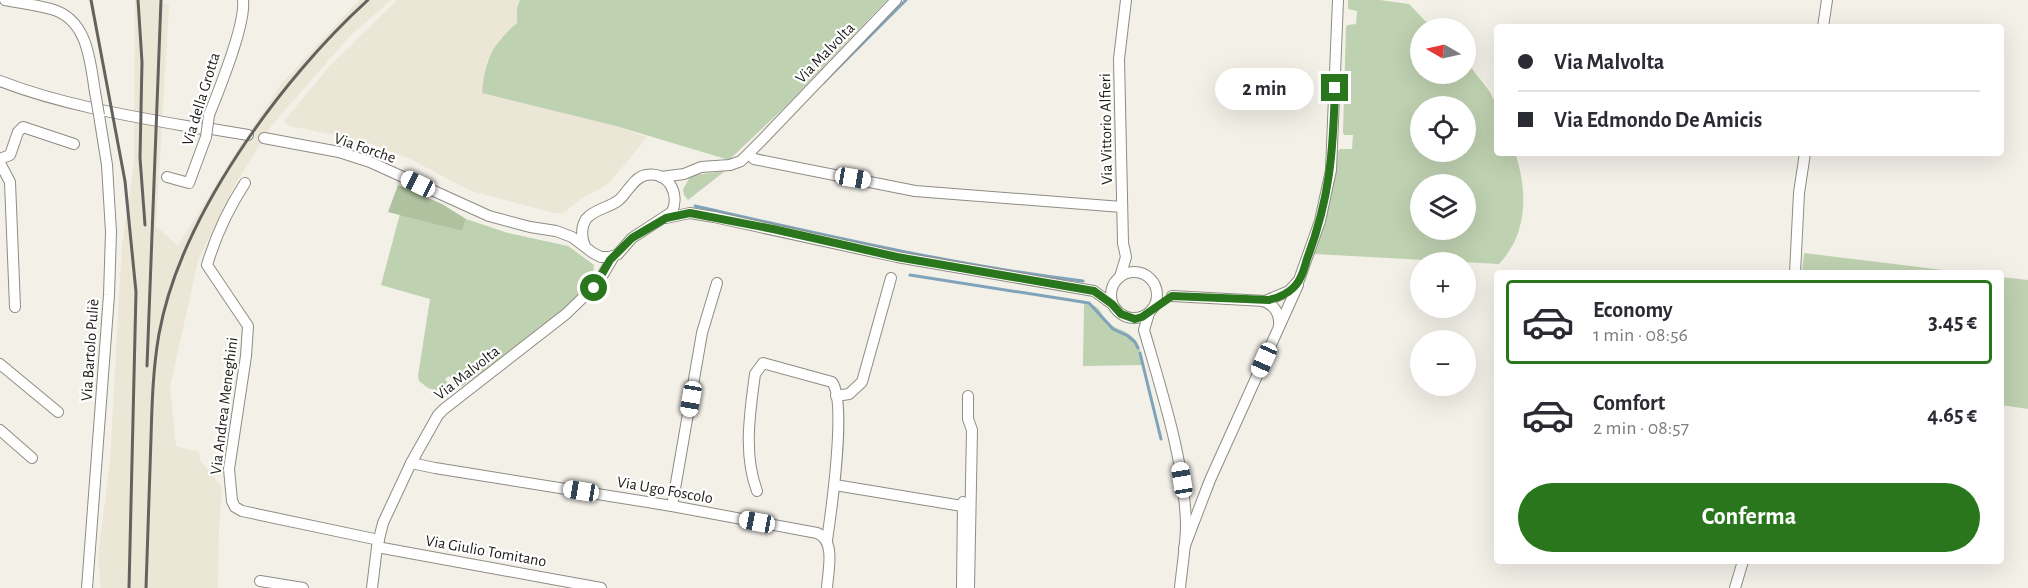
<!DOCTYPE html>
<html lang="it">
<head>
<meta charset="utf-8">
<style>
	:root { --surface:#fff; --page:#f2f2f3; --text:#2b2b33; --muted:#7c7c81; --line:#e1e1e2; --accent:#2a761d }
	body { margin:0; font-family:"Alegreya Sans",sans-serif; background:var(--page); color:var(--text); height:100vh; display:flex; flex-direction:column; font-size:22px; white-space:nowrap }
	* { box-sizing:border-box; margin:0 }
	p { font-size:20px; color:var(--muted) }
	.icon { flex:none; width:33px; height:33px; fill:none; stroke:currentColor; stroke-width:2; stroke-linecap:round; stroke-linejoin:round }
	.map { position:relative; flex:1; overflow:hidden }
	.side { position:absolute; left:1494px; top:270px; width:510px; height:294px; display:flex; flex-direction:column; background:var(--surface); border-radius:6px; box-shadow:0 6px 24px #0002 }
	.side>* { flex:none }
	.top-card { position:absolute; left:1494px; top:24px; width:510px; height:132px; border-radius:6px; box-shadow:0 6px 24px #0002; display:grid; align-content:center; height:132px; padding:0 24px; background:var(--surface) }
	.needle { width:39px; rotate:279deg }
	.buttons { position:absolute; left:1410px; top:18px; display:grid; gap:12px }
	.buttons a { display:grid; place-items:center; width:66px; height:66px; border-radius:50%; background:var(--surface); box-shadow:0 6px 24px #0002; font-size:30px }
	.end { position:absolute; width:27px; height:27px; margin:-14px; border:8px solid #2a761d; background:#fff; box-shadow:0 0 0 3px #fff }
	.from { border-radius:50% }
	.bubble { position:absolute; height:42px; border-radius:21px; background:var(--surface); box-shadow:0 6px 24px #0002; font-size:20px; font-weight:700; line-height:42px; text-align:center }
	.car { position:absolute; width:18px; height:36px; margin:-18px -9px; border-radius:8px; box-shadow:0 0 4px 2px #0007; background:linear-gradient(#fff 24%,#345 0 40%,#fff 0 76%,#345 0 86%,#fff 0) }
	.top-card b { display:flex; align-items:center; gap:21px; height:57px; font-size:22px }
	.top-card b+b { border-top:2px solid var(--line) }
	.top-card i { width:15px; height:15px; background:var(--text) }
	ul { padding:10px 0 0; list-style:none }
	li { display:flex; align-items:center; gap:18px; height:84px; margin:0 12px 9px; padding:0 12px; border:3px solid transparent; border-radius:6px }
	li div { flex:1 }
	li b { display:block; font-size:22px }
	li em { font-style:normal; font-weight:700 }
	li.active { border-color:var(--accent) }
	li>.icon { width:54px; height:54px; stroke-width:1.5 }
	.cta { display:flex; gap:12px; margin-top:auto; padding:12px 24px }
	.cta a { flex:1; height:69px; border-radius:36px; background:var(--accent); color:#fff; font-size:24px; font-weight:700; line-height:69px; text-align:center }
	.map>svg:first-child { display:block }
	.built { fill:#ebe6d6 }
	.green { fill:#bed1b0; fill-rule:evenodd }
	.forest { fill:#aec29f }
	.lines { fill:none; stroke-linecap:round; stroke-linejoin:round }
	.stream { stroke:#7ea3bb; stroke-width:3 }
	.minor-casing { stroke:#8f8c84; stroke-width:12 }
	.minor { stroke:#fff; stroke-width:10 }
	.rail { stroke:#64625e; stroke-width:3 }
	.minor-bridge-casing { stroke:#8f8c84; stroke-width:12; stroke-linecap:butt }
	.minor-bridge { stroke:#fff; stroke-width:10 }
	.route { stroke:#2a761d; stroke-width:8 }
	.labels { text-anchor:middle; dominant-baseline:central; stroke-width:4.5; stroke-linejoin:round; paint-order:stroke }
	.street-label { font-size:16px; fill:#1c1b18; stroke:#fff }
</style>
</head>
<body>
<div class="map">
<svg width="2028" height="588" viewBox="0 0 2028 588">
	<rect width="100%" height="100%" fill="#f3f0e8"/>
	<!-- built -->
	<g class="built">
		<path d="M135 0H156L169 5 156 226 178 246 242 143 282 83 359 0H391L350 36 271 126 232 190 198 261 170 387 176 446 199 452 200 460 222 487 219 530 218 588H101L98 557 110 461 122 245 134 163Z"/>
		<path d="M397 0H520L517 9V23L501 38 486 63 482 93 616 126 647 137 611 181 602 188 582 198 563 213H554L471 191 410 159 364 141 290 126 284 121 329 67Z"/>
	</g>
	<!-- green -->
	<g class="green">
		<path d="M520 0H887L786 106 729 160 616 126 482 93C485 59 492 45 517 23V8Z"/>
		<path d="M1348 0H1380L1409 4 1432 28H1420V74H1466V61L1490 92 1497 106V153H1515C1528 190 1528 234 1499 264L1314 254C1328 221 1330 185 1338 151L1340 149H1352L1353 135H1344L1343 132 1346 27 1348 25 1356 24 1357 11 1348 9ZM1420 106H1466V152H1420ZM1420 184H1466V230H1420Z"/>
		<path d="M725 171 688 200 684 195 683 189 689 179 687 176Z"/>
		<path d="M400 214 462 231 466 219 508 233 568 246 594 265 592 280 587 292 516 348 461 387 455 385 449 376 445 379 453 391 449 395 428 388 419 381 418 376 430 299 381 285Z"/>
		<path d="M1804 253 1968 273H1802Z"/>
		<path d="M2001 277 2028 280V409L2001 405Z"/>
		<path d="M1084 303C1104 306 1098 313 1109 323 1112 326 1118 329 1122 330 1139 339 1140 347 1143 365L1083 366Z"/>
	</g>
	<!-- forest -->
	<path class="forest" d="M398 185 442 204 466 219 462 231 388 212Z"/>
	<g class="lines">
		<!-- stream -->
		<g class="stream">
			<path d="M823 83 906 0"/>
			<path d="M695 206C824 235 952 265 1083 281"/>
			<path d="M910 275 1089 303 1113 329 1128 336 1135 342 1138 348"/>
			<path d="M1140 353 1161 439"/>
		</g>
		<defs>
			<g id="minor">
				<path d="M5 0C20 3 36 5 51 9 88 19 90 61 95 92"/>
				<path d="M1823 27 1827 0"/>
				<path d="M0 81C65 106 135 117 203 129"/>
				<path d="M209 115C219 90 246 24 243 0"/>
				<path d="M212 129 248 135"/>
				<path d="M264 138 339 152 370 162 489 216 530 227 556 231 572 237 593 253 601 257H610L618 254 632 238 672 212C680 194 669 171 646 175 634 177 627 193 619 200 609 208 594 209 586 219 581 227 581 238 585 246"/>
				<path d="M749 154 754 159 915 191 1122 207"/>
				<path d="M0 159 10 155 18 132 23 127 74 144"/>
				<path d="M0 163 10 182 15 307"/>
				<path d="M167 177 189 183 206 137"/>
				<path d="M661 177 684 174 701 167 730 165 741 161 762 140 896 0"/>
				<path d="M245 183C228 209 216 235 207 265L248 326 246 356 229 469 232 501 235 507 242 511 379 540"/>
				<path d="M666 218 690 213 714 217 897 257 1094 291 1112 304"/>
				<circle cx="1134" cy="295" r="23"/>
				<path d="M1795 273 1799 193 1805 153"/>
				<path d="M1120 277 1126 257 1123 243 1119 59 1126 0"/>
				<path d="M1172 296 1265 301 1289 291 1299 280 1320 221 1331 170 1338 0"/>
				<path d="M1263 301C1275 305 1280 314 1279 326"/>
				<path d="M1149 313 1144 330C1162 393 1184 458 1186 524 1186 545 1182 567 1180 588"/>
				<path d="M0 364 58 412"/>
				<path d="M836 396 849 394 862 382 891 278"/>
				<path d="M968 396V419L972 430 969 588"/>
				<path d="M0 430 32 458"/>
				<path d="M411 463 435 468 672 506 817 533C836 540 828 571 827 588"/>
				<path d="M835 485 968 507"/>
				<path d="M757 491C743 454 750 412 755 374L763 363 832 382C847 401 831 513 827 540"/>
				<path d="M672 506 702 333 717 283"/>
				<path d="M377 547 601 588"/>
				<path d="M1184 548 1210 480 1298 285"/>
				<path d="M260 581 303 588"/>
				<path d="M87 588 109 295 111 232 107 165 99 115"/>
				<path d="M372 588 377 547 383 523 411 463 438 415 444 409 566 314 598 283 614 256"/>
				<path d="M962 588 963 502"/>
				<path d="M1735 588 1743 561"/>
			</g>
		</defs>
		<!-- minor casing -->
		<use href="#minor" class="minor-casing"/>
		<!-- minor -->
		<use href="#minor" class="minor"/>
		<!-- rail -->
		<g class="rail">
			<path d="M91 0 125 181 136 292 129 588"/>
			<path d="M138 0 142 62 140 158 145 225"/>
			<path d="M147 366 161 0"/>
			<path d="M146 588C148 538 149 488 151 438 152 403 153 368 159 334 180 217 281 79 368 0"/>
		</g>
		<defs>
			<g id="minor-bridge">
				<path d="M95 92 99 115"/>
				<path d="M206 137 209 115"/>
			</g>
		</defs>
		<!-- minor-bridge casing -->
		<use href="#minor-bridge" class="minor-bridge-casing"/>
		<!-- minor-bridge -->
		<use href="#minor-bridge" class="minor-bridge"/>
	</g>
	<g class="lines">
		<!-- route -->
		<path class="route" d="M594 288 610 260 632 238 666 218 690 213 773 229 897 257 1094 291 1112 304 1121 314 1135 319 1142 317 1172 296 1269 300C1277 298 1287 294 1293 288 1301 281 1304 269 1307 259 1330 198 1333 153 1335 88"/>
	</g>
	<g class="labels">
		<!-- street labels -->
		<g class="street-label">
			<text transform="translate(825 53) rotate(-46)">Via Malvolta</text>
			<text transform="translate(201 99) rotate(-73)">Via della Grotta</text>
			<text transform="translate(1106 129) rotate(-91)">Via Vittorio Alfieri</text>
			<text transform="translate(365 148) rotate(19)">Via Forche</text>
			<text transform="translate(90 350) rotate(-86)">Via Bartolo Puliè</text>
			<text transform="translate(467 373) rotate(-38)">Via Malvolta</text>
			<text transform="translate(224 406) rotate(-83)">Via Andrea Meneghini</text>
			<text transform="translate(665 490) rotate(10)">Via Ugo Foscolo</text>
			<text transform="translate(486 551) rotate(10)">Via Giulio Tomitano</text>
		</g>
	</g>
</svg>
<div class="buttons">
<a><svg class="needle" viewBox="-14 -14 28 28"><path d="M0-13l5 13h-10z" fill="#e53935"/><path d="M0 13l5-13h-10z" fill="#7c7c81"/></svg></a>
<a><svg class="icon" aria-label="locate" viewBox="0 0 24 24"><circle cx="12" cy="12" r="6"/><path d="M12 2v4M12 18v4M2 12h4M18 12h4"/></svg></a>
<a><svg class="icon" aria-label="layers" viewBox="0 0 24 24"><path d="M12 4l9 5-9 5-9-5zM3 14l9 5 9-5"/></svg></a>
<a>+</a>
<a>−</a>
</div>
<i class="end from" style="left:594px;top:288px"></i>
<i class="end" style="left:1335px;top:88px"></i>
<div class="bubble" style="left:1215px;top:68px;width:99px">2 min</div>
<i class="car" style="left:853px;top:178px;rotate:100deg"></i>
<i class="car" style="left:418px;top:184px;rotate:296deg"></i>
<i class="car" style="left:1264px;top:360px;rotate:204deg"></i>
<i class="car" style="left:691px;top:399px;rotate:190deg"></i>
<i class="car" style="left:1182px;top:480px;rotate:351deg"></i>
<i class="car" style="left:581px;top:491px;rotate:279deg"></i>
<i class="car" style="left:757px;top:522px;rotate:281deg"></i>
<div class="top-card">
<b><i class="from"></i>Via Malvolta</b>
<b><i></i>Via Edmondo De Amicis</b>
</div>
<section class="side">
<ul>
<li class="active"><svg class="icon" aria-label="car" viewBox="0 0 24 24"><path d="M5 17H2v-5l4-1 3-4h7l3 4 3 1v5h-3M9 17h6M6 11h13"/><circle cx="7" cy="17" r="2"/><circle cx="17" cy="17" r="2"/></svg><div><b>Economy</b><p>1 min · 08:56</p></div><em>3.45 €</em></li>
<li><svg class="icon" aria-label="car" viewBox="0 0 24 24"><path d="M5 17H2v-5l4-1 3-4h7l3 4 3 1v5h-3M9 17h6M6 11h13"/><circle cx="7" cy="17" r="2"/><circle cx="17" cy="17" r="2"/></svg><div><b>Comfort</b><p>2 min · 08:57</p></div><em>4.65 €</em></li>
</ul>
<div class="cta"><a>Conferma</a></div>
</section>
</div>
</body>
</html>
